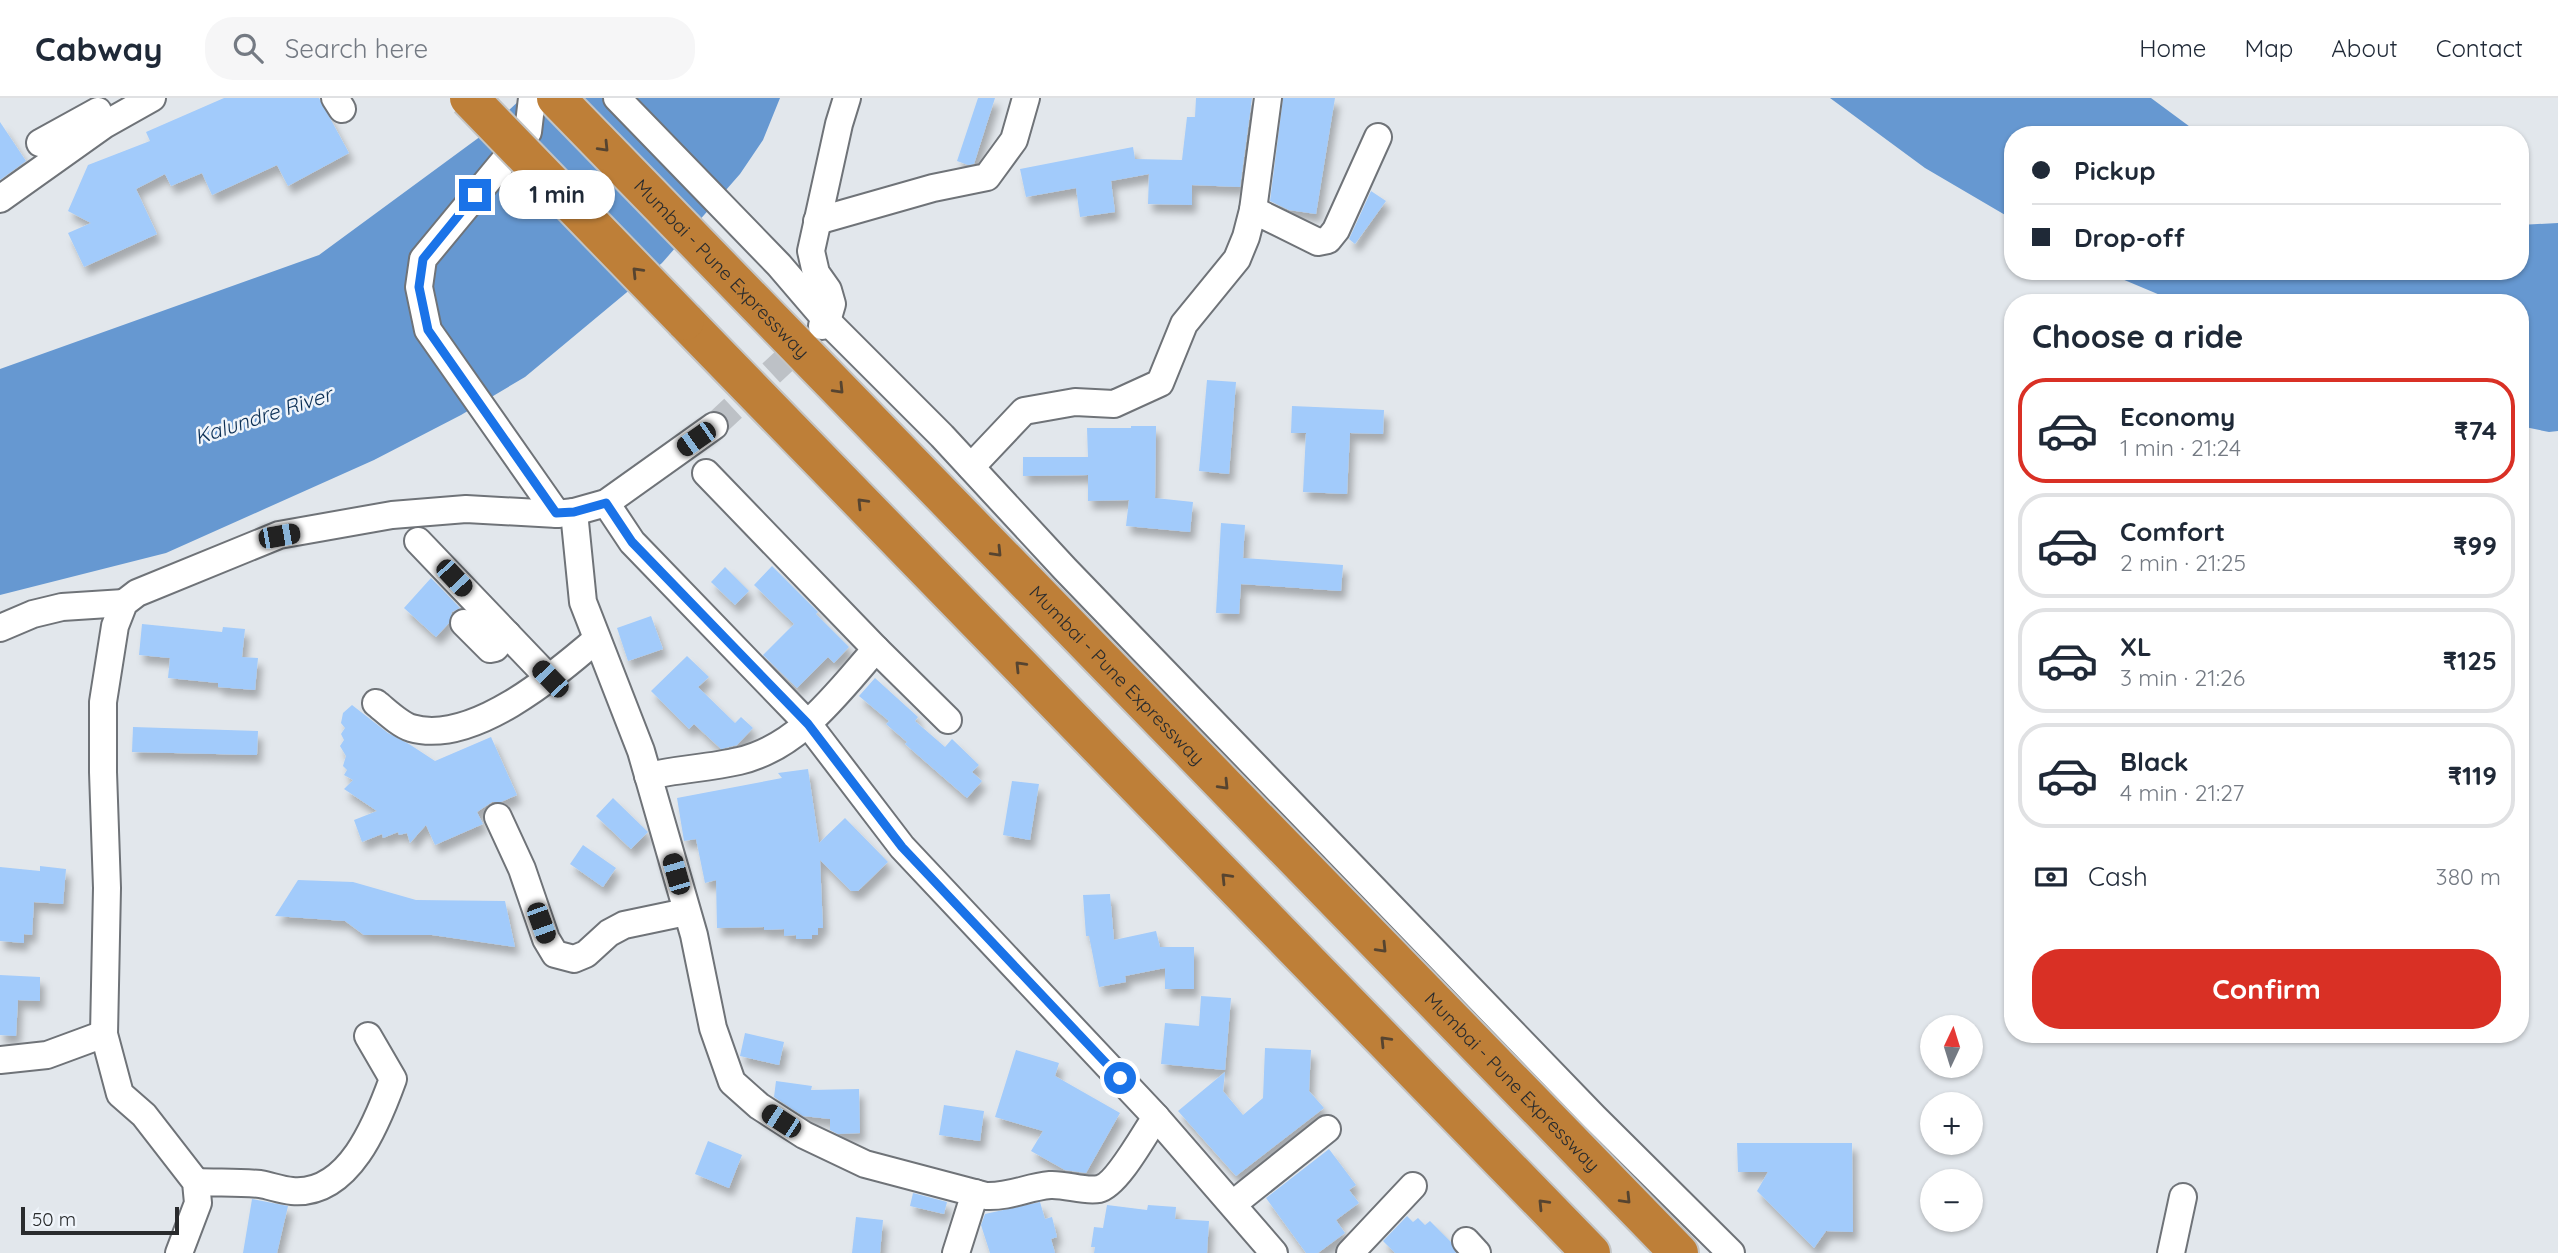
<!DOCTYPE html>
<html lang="en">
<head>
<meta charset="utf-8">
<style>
	:root { --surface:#fff; --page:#f6f6f7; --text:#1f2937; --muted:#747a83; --line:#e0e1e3; --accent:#d93025 }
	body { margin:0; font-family:Quicksand,sans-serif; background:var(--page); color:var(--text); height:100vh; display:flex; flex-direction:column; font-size:26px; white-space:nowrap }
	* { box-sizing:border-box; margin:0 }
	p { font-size:23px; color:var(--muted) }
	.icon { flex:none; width:38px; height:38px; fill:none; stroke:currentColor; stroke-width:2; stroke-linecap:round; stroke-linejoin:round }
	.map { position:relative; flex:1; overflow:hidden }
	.side { position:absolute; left:2004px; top:196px; width:525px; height:749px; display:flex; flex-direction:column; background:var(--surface); border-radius:28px; box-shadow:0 2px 5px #0004 }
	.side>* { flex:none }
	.top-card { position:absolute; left:2004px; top:28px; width:525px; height:154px; border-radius:28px; box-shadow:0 2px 5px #0004; display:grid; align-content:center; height:154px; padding:0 28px; background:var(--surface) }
	.needle { width:46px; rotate:4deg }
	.controls { position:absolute; left:1920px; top:917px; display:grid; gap:14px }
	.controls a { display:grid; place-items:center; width:63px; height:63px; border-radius:50%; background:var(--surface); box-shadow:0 2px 5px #0004; font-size:35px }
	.scale { position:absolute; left:21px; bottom:18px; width:158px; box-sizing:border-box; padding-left:7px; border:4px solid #292b2d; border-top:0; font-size:19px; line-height:24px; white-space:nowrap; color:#292b2d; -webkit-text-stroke:5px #eff4fa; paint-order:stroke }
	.end { position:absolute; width:32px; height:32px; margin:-16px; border:9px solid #1a73e8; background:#fff; box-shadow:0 0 0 4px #fff }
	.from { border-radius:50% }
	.bubble { position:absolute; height:49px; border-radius:24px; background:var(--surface); box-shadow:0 2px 5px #0004; font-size:23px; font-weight:800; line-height:49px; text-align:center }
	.car { position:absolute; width:21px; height:42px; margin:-21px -10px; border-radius:9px; box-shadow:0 0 5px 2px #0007; background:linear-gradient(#222 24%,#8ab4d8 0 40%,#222 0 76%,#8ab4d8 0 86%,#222 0) }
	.top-card b { display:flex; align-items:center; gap:24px; height:66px; font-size:26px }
	.top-card b+b { border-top:2px solid var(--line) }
	.top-card i { width:18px; height:18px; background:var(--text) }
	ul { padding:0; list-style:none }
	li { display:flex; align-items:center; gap:21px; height:105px; margin:0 14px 10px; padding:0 14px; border:4px solid var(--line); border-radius:28px }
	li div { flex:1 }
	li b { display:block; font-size:26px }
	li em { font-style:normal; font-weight:800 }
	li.selected { border-color:var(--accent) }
	li>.icon { width:63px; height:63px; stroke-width:1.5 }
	h2 { padding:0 28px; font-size:32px; line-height:84px }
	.pay { display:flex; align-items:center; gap:18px; height:77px; padding:0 28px; font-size:26px }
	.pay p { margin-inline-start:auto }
	.primary-button { display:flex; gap:14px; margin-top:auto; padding:14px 28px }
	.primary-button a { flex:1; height:80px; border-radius:28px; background:var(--accent); color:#fff; font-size:28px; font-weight:800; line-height:80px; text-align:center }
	header { display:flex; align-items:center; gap:42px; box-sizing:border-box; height:98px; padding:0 35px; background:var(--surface); border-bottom:2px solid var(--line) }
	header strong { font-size:33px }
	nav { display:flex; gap:38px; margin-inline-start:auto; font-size:24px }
	.search { width:490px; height:63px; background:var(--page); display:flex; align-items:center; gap:18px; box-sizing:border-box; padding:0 24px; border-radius:28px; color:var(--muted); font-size:26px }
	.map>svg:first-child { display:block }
	.water { fill:#6698d1 }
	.building { fill:#a2cbfb; filter:url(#shadow) }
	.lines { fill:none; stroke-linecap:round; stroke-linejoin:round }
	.minor-tunnel { stroke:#bdc1c6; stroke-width:26; stroke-dasharray:26 13; stroke-linecap:butt }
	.minor-casing { stroke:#6f7378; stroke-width:30 }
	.motorway-casing { stroke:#c3c4c4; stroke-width:42 }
	.minor { stroke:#fff; stroke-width:26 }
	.motorway { stroke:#be7f38; stroke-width:38 }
	.motorway-bridge-casing { stroke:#c3c4c4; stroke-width:42; stroke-linecap:butt }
	.motorway-bridge { stroke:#be7f38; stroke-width:38 }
	.oneway { stroke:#564430 }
	.route { stroke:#1a73e8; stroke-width:9 }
	.labels { text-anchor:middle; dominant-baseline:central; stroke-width:5; stroke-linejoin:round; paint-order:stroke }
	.street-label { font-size:19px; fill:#292b2d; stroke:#eff4fa }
	.water-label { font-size:21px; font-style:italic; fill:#0a2e54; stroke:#eff4fa }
</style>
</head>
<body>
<header>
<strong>Cabway</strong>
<div class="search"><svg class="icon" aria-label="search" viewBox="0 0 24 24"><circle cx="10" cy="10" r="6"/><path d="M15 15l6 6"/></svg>Search here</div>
<nav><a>Home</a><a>Map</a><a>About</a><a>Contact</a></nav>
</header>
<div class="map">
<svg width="2558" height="1155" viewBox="0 0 2558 1155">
	<defs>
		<filter id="shadow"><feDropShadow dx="4.5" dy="8" stdDeviation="3.5" flood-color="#0004"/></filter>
	</defs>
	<rect width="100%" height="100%" fill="#e2e7ec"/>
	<!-- water -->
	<g class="water">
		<path d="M522 0H780L763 42 740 76 662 165 525 279 461 317 374 362 166 455 0 497V271L319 157 481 38Z"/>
		<path d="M1830 0H2151L2201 37H2012V121L1925 70Z"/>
		<path d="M2558 125V333L2549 334 2520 328V205H2179L2103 173H2520V127Z"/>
	</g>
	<!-- building -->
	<g class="building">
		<path d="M224 0H319L349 55 288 88 277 67 212 97 202 75 171 88 165 76 136 91 157 136 84 169 68 135 91 125 68 113 88 67 150 43 146 34Z"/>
		<path d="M978 0H995L974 66 968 67 957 63Z"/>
		<path d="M1196 0H1252L1240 89 1192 87V107L1148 106 1149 76 1111 83 1115 114 1080 119 1076 90 1026 99 1020 71 1133 49 1135 61 1182 62 1187 19H1195Z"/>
		<path d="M1283 0H1335L1316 116 1289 112 1270 103Z"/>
		<path d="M0 24 26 63 0 82Z"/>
		<path d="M1371 93 1386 103 1355 146 1349 141Z"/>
		<path d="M1207 282 1236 284 1229 376 1199 373Z"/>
		<path d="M1292 308 1384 312 1383 336 1350 335 1347 396 1303 394 1306 335H1291Z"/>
		<path d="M1131 328H1156L1155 400 1193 404 1190 434 1126 428 1129 402 1088 403V377L1023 378V359H1088L1087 330H1131Z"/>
		<path d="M1221 425 1245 427 1243 460 1343 467 1341 493 1241 486 1239 516 1216 515Z"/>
		<path d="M772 468 818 514 816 516 849 549 834 565 828 559 797 590 763 557 794 526 754 487Z"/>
		<path d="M725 469 749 493 735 507 711 484Z"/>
		<path d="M431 480 460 510 452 514 449 525 436 539 404 510Z"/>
		<path d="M651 518 663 551 628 563 617 530Z"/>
		<path d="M142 526 222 534 223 529 245 531 242 559 258 560 255 592 218 589V585L168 580 170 560 139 557Z"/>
		<path d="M687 558 709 579 698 589 735 625 741 619 753 630 737 647 721 651 694 626 689 631 651 593Z"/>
		<path d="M875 580 918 619 915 623 945 649 952 641 979 667 972 674 982 683 967 700 905 646 907 644 886 626 889 623 859 598Z"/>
		<path d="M352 607 388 635 409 646 435 663 491 639 517 697 501 704H492L477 714 483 726 435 747 426 727 410 745 407 735 399 737 398 734 383 740 382 736 362 744 354 722 377 713 344 691 353 682 344 677 347 672 343 668 346 658 340 648 344 642 341 636 345 630 341 625 343 615Z"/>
		<path d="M133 629 258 633 257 657 132 654Z"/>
		<path d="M808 671 819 745 845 720 888 764 858 793H851L820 762 823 830H818V837H812V841H796V837L784 838V831L764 832V829L717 830 716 782 705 785 696 741 684 743 677 700 782 680 778 675Z"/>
		<path d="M1012 683 1039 686 1030 742 1003 737Z"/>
		<path d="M613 700 648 734 631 751 596 718Z"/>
		<path d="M583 747 616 770 603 789 570 766Z"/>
		<path d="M40 768 66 771 63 806 34 804 32 837 24 836V845L0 843V769L40 773Z"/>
		<path d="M298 782 353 784 416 802 505 803 515 849 432 837H364L345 823 275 818Z"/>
		<path d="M1110 796 1114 842 1156 833 1160 849H1194V891H1165V870L1125 878 1126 884 1099 889 1089 838H1086L1083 797Z"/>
		<path d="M0 877 40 879V903L18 902 16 938 0 937Z"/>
		<path d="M1201 898 1231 900 1225 972 1161 966 1165 925 1199 928Z"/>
		<path d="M745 935 784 944 779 967 740 958Z"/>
		<path d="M1265 950 1311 952 1309 993 1324 1010 1236 1078 1178 1013 1225 974 1223 993 1243 1017 1263 1000Z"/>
		<path d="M1016 952 1059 965 1055 978 1120 1015 1086 1075 1065 1072 1031 1053 1043 1033 995 1019Z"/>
		<path d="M776 983 812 988 811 992 859 991 860 1035 838 1036 830 1032V1021L803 1018 774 999Z"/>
		<path d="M944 1007 984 1013 980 1043 939 1037Z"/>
		<path d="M708 1043 742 1057 729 1090 695 1076Z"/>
		<path d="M1737 1045H1852L1853 1134 1826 1133 1814 1150 1757 1093 1768 1074H1738Z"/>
		<path d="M1329 1051 1356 1087 1349 1092 1359 1105 1336 1122 1345 1135 1318 1155H1306L1266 1100Z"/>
		<path d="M913 1095 947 1104 944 1116 910 1108Z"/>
		<path d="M252 1101 288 1108 277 1155H243Z"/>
		<path d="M1040 1104 1045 1121 1052 1119 1057 1139 1051 1141 1055 1155H990L981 1127 985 1116Z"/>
		<path d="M1107 1107 1147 1112 1148 1107 1176 1109 1175 1121 1209 1123 1207 1155H1094L1095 1149H1091L1094 1129 1103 1130Z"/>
		<path d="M1407 1118 1413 1124 1418 1120 1425 1127 1430 1123 1451 1144 1456 1155H1395L1383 1143Z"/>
		<path d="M856 1119 883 1122 880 1155H852Z"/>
	</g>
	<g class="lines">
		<!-- minor-tunnel -->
		<path class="minor-tunnel" d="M714 328 809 240"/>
		<defs>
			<g id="minor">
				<path d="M335 0 342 11"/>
				<path d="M532 0 528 34 423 161 419 189 428 232 557 416"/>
				<path d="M617 0 779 167 827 223 942 338 1065 471 1594 1019 1731 1155"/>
				<path d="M40 45 98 13"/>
				<path d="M0 101 104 27 152 0"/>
				<path d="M1253 112 1268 0"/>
				<path d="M817 123 933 90 987 79 1014 42 1026 0"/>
				<path d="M822 228 827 223 832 206 828 192 816 175 811 153 839 26 847 0"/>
				<path d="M971 369 1024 313 1075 304 1114 306 1160 285 1184 226 1237 161 1246 139 1253 112 1318 144 1328 142 1336 132 1378 39"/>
				<path d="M606 405 632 444 808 626 902 749 1156 1019 1274 1155"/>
				<path d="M574 414 583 504 641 653 694 837 713 930 732 984 759 1008 804 1037 865 1066 986 1098C1011 1099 1027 1089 1050 1087 1066 1086 1084 1094 1099 1091 1117 1087 1145 1035 1156 1019"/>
				<path d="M418 443 550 581"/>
				<path d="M464 525 490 551 495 550 507 536"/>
				<path d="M0 530 33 516 62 509 124 505"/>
				<path d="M876 551 948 622"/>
				<path d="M376 605C386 613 399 626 411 630 472 648 555 577 597 541"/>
				<path d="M648 678C678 671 709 670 739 663 799 649 837 595 876 551L706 375"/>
				<path d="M498 719 522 771 546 841 555 856 574 861 586 856 609 835 624 827 686 814"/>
				<path d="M0 962 47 957 104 936"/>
				<path d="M196 1084C217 1085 239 1084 260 1086 271 1088 281 1092 292 1093 349 1098 377 1025 393 981L368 938"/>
				<path d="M1233 1106 1327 1031"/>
				<path d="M1466 1143 1477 1155"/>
				<path d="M179 1155 198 1105 196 1084 144 1017 120 996 104 936 107 790 103 674V604L115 528 124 505 137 495 279 437 392 417 466 411 557 416 574 414 606 405 714 328"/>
				<path d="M956 1155 975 1095"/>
				<path d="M1350 1155 1413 1088"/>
				<path d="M2171 1155 2183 1099"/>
			</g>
			<g id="motorway">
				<path id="s1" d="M556 0 1679 1155"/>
				<path d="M685 223 1591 1155"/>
			</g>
		</defs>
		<!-- minor casing -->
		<use href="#minor" class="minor-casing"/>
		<!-- motorway casing -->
		<use href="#motorway" class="motorway-casing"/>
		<!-- minor -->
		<use href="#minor" class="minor"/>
		<!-- motorway -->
		<use href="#motorway" class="motorway"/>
		<defs>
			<path id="motorway-bridge" d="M469 0 685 223"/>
		</defs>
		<!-- motorway-bridge casing -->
		<use href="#motorway-bridge" class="motorway-bridge-casing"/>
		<!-- motorway-bridge -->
		<use href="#motorway-bridge" class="motorway-bridge"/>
	</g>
	<!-- one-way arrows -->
	<defs><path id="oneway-chevron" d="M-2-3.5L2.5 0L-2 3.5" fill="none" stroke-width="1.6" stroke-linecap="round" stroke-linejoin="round" transform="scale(1.75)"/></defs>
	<g class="oneway">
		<use href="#oneway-chevron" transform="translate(604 49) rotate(46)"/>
		<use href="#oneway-chevron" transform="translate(637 174) rotate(-134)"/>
		<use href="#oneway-chevron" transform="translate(839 291) rotate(46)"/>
		<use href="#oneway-chevron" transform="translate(862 405) rotate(-134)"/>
		<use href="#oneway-chevron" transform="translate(997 454) rotate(46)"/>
		<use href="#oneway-chevron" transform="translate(1020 568) rotate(-134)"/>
		<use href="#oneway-chevron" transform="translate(1224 687) rotate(46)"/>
		<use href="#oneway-chevron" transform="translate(1226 780) rotate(-134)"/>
		<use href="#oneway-chevron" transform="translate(1382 850) rotate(46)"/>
		<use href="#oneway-chevron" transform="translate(1385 943) rotate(-134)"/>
		<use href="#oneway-chevron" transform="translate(1626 1101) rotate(46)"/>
		<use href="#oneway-chevron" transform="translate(1543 1106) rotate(-134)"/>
	</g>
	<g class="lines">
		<!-- route -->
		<path class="route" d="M475 97 423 161 419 189 428 232 556 415 574 414 606 405 632 444 808 626 902 749 1120 980"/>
	</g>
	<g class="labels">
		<!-- street labels -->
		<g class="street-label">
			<text stroke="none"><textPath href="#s1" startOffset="238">Mumbai - Pune Expressway</textPath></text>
			<text stroke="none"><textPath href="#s1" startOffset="805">Mumbai - Pune Expressway</textPath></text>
			<text stroke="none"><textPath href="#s1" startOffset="1372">Mumbai - Pune Expressway</textPath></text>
		</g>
		<!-- water labels -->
		<g class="water-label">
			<text transform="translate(263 317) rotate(-18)">Kalundre River</text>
		</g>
	</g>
</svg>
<div class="controls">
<a><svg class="needle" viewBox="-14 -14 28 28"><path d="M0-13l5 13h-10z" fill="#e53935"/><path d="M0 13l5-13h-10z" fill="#747a83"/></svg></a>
<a>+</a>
<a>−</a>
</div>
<div class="scale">50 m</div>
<i class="end from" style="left:1120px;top:980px"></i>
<i class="end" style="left:475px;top:97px"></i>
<div class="bubble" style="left:499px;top:72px;width:116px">1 min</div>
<i class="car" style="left:696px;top:341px;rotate:235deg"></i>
<i class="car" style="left:279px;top:438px;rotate:80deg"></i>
<i class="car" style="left:454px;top:480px;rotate:137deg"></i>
<i class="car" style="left:550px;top:581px;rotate:316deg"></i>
<i class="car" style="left:676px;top:776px;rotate:344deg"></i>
<i class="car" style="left:541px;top:825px;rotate:160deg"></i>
<i class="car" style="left:781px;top:1023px;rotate:303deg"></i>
<div class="top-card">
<b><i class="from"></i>Pickup</b>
<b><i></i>Drop-off</b>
</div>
<section class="side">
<h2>Choose a ride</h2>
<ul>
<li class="selected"><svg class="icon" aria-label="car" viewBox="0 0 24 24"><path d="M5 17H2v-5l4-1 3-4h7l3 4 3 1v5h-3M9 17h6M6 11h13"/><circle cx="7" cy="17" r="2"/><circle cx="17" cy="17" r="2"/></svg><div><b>Economy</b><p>1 min · 21:24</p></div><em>₹74</em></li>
<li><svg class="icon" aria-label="car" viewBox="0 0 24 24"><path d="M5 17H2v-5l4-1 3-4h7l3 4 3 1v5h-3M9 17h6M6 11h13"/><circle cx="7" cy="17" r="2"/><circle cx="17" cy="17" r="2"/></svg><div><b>Comfort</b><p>2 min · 21:25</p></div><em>₹99</em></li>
<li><svg class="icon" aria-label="car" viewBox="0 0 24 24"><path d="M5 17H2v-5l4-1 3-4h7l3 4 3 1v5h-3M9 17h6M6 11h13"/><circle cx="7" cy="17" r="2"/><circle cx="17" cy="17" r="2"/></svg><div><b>XL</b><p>3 min · 21:26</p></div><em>₹125</em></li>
<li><svg class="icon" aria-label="car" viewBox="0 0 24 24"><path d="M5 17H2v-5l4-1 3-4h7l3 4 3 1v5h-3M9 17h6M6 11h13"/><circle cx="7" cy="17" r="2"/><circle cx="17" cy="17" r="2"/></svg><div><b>Black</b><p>4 min · 21:27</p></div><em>₹119</em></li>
</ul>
<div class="pay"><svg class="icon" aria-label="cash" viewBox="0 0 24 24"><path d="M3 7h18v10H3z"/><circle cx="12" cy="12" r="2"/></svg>Cash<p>380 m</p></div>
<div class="primary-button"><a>Confirm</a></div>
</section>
</div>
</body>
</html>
